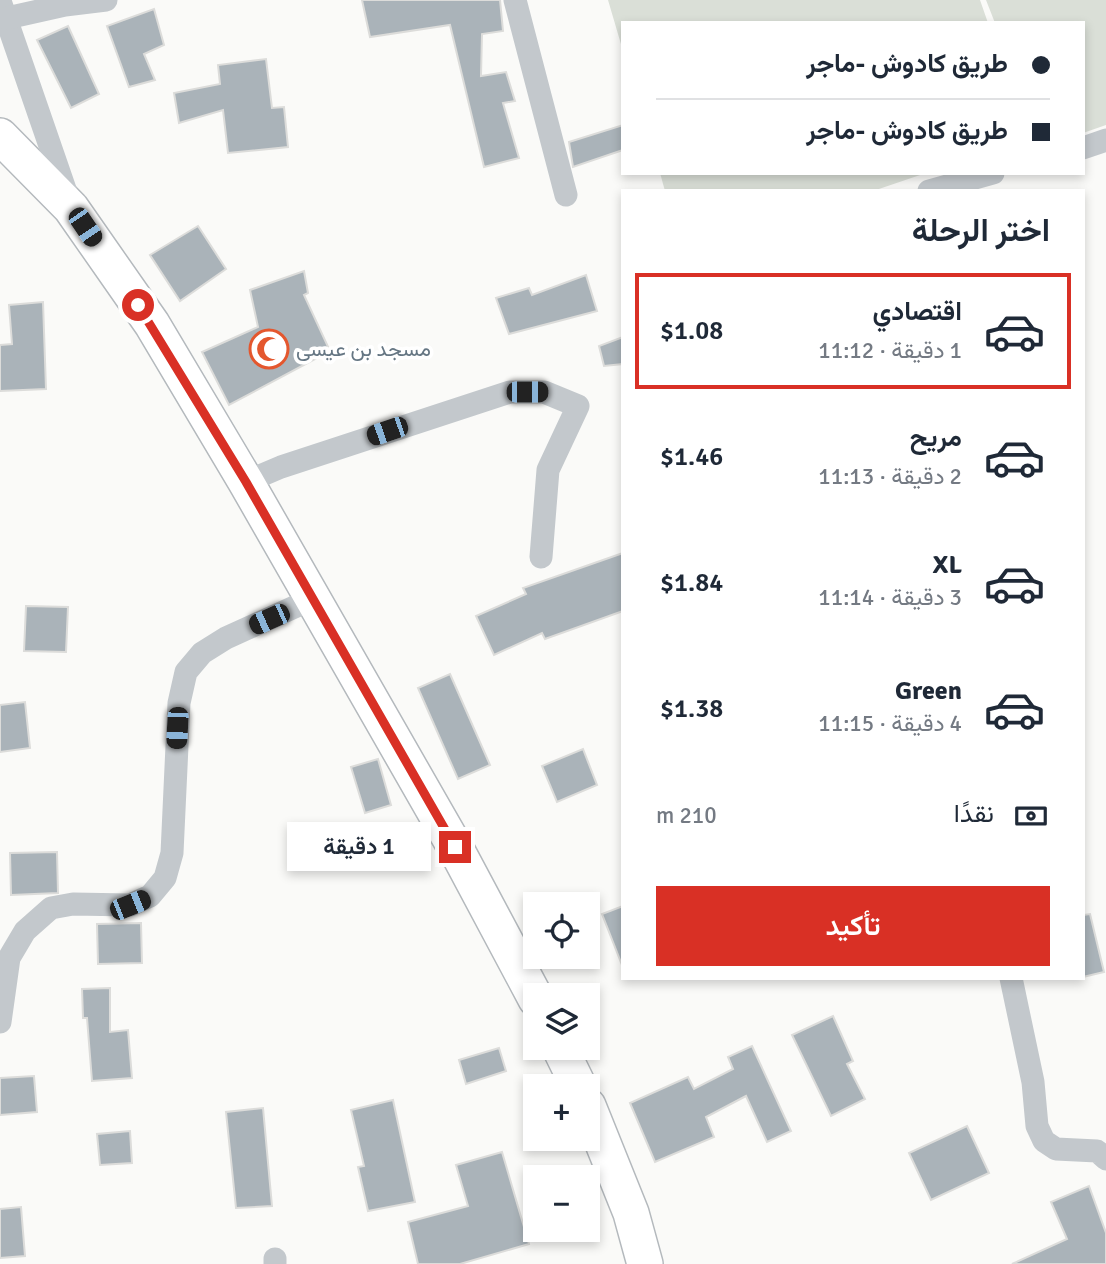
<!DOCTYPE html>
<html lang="ar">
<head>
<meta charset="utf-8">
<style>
	:root { --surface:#fff; --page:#f2f2f3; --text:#1f2937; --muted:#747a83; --line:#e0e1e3; --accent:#d93025 }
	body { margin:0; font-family:Signika,Vazirmatn,sans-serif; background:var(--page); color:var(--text); direction:rtl; height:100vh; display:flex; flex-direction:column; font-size:26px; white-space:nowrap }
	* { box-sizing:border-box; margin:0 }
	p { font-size:23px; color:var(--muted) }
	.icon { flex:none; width:38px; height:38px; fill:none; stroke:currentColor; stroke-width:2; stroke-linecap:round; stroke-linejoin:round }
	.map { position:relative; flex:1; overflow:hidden; direction:ltr }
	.panel { position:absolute; left:621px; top:189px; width:464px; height:791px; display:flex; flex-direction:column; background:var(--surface); border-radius:0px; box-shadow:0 4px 10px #0003; direction:rtl }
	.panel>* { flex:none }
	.banner { position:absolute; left:621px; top:21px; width:464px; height:154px; border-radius:0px; box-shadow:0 4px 10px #0003; direction:rtl; display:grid; align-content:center; height:154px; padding:0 35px; background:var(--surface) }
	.controls { position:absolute; left:523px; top:892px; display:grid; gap:14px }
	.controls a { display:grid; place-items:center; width:77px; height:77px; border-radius:0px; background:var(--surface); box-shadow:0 4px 10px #0003; font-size:35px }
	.end { position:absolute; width:32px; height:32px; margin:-16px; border:9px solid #d93025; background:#fff; box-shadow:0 0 0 4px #fff }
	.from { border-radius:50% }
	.bubble { position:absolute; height:49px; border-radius:0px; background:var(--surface); box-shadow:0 4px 10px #0003; font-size:23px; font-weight:600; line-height:49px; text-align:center; direction:rtl }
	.car { position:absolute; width:21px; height:42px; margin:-21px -10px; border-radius:9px; box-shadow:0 0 5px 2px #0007; background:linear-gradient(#222 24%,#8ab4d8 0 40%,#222 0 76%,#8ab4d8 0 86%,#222 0) }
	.banner b { display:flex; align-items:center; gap:24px; height:66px; font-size:26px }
	.banner b+b { border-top:2px solid var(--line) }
	.banner i { width:18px; height:18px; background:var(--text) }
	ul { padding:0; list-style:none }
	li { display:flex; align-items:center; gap:21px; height:116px; margin:0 14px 10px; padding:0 21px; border:4px solid transparent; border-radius:0px }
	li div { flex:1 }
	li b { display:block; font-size:26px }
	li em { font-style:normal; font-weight:600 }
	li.active { border-color:var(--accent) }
	li>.icon { width:63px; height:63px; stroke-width:1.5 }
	h2 { padding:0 35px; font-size:32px; line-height:84px }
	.pay { display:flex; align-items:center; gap:18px; height:77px; padding:0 35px; font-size:26px }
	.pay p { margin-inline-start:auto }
	.cta { display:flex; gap:14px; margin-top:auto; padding:14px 35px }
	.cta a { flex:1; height:80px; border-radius:0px; background:var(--accent); color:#fff; font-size:28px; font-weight:600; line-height:80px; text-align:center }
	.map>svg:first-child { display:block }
	.green { fill:#dadfd7 }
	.building { fill:#aab3b9; stroke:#dcdcda; stroke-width:2 }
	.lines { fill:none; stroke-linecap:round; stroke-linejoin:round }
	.highway-casing { stroke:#b4b9bd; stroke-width:38 }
	.minor { stroke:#c3c8cc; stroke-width:23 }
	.highway { stroke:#fff; stroke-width:35 }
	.route { stroke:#d93025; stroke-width:9 }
	.labels { text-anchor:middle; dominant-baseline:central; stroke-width:7; stroke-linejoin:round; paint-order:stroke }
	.poi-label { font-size:21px; fill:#657683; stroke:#fff; text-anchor:start }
</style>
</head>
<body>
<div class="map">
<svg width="1106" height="1264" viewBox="0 0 1106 1264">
	<rect width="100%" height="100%" fill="#fafaf8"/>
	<!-- green -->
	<g class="green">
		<path d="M608 0H980L988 23H623V51Z"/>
		<path d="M986 0H1106V125L1083 133V23H995Z"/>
		<path d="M660 173H926L873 191H665Z"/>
	</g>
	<!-- building -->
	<g class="building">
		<path d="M362 0H500L503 31 482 34 481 76 506 72 515 101 503 103 519 158 484 167 450 25 370 37Z"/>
		<path d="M154 9 164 45 144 54 155 80 129 87 107 26Z"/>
		<path d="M68 26 99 94 71 108 37 40Z"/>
		<path d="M266 59 272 108 284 107 288 147 228 153 223 110 179 123 174 93 220 84 218 65Z"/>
		<path d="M623 125V150L573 167 569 142Z"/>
		<path d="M198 226 226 269 180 301 150 255Z"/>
		<path d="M304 271 308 293 304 295 330 351 229 405 202 352 258 327 250 290Z"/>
		<path d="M586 275 597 311 509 334 496 298 529 288 532 295Z"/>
		<path d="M43 302 46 389 0 391V345L12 344 9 305Z"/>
		<path d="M623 337V364L604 366 599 346Z"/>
		<path d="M623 553V611L545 639 542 633 494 655 476 616 526 594 523 588Z"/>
		<path d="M26 606 68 607 66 652 24 651Z"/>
		<path d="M450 674 490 765 458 779 418 688Z"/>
		<path d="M25 702 30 748 0 752V705Z"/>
		<path d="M583 749 597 785 557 802 542 766Z"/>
		<path d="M378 759 391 805 365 813 351 767Z"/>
		<path d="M57 852 58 893 11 895 10 853Z"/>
		<path d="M623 906V965H622L602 914Z"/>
		<path d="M1090 914 1104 972 1083 977V915Z"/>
		<path d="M141 923 142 963 98 964 97 924Z"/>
		<path d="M110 988V1032L128 1030 132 1078 92 1081 87 1018H83L82 989Z"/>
		<path d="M833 1016 853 1061 847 1064 865 1099 831 1116 792 1035Z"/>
		<path d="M752 1046 791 1131 767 1142 746 1096 706 1117 714 1137 655 1162 630 1103 688 1077 694 1089 733 1069 728 1057Z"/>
		<path d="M499 1048 506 1071 466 1084 459 1060Z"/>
		<path d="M34 1076 37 1112 0 1115V1078Z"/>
		<path d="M393 1100 415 1202 368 1211 358 1167 364 1166 351 1110Z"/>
		<path d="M263 1108 272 1206 236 1208 226 1112Z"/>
		<path d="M967 1126 989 1173 931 1200 909 1153Z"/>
		<path d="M130 1131 132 1163 100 1165 97 1134Z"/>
		<path d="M502 1152 529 1244 460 1264H418L408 1222 468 1206 456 1165Z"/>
		<path d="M1089 1186 1106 1233V1264H1012L1067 1239 1051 1202Z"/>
		<path d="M21 1207 25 1256 0 1258V1209Z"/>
	</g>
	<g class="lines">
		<defs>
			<g id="highway">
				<path d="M0 136 71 208 152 324 246 482 455 847 536 999"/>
				<path d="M560 1048 579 1087"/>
				<path d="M588 1106 631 1213 645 1264"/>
			</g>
		</defs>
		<!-- highway casing -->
		<use href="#highway" class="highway-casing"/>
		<!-- minor -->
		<g class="minor">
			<path d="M515 0 566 195"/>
			<path d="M0 1 68 198"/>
			<path d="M7 18 65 5 106 0"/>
			<path d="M1083 148 1106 140"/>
			<path d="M929 191 993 173"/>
			<path d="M246 482 281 467 510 392H544L578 406 548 470 541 557"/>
			<path d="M1011 978 1033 1082 1037 1126 1044 1141 1056 1149 1097 1151 1106 1159"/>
			<path d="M0 1022 9 958 25 931 51 908 73 904 130 905 150 896 165 878 172 853 179 703 186 672 202 653 226 638 312 599"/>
			<path d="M275 1259V1264"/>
		</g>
		<!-- highway -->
		<use href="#highway" class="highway"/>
	</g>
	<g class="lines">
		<!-- route -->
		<path class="route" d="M138 305 246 482 455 847"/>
	</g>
	<!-- icons -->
	<defs>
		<symbol id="mosque-ring" viewBox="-11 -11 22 22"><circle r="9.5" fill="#fff" stroke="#e4572e" stroke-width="1.5"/><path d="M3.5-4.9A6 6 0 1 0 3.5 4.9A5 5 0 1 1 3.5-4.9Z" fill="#e4572e"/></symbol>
	</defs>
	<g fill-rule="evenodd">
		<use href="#mosque-ring" x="247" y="327" width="44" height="44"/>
	</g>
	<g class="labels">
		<!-- poi labels -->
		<g class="poi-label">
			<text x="296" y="349">مسجد بن عيسى</text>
		</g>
	</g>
</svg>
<div class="controls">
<a><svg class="icon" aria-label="locate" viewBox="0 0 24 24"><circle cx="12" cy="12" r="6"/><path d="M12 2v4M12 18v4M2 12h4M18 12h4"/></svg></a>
<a><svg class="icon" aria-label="layers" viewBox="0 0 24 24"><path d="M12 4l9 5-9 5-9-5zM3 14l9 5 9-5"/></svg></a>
<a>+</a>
<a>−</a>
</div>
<i class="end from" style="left:138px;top:305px"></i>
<i class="end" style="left:455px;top:847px"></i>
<div class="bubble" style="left:287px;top:822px;width:144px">1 دقيقة</div>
<i class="car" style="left:85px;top:227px;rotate:146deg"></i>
<i class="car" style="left:527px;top:392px;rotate:90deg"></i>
<i class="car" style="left:387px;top:431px;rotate:251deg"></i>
<i class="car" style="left:269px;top:619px;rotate:246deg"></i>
<i class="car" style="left:177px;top:728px;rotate:183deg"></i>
<i class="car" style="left:130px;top:905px;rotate:68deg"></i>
<div class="banner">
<b><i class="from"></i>طريق كادوش -ماجر</b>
<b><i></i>طريق كادوش -ماجر</b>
</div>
<section class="panel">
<h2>اختر الرحلة</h2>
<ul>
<li class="active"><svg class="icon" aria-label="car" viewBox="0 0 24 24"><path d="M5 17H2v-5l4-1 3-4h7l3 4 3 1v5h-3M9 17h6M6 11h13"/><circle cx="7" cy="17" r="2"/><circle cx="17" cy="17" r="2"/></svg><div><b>اقتصادي</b><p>1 دقيقة · 11:12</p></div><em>$1.08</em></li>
<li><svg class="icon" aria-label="car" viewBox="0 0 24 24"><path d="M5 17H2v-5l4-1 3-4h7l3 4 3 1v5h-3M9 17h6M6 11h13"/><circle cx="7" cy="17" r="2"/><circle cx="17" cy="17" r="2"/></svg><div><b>مريح</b><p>2 دقيقة · 11:13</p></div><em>$1.46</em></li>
<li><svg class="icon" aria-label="car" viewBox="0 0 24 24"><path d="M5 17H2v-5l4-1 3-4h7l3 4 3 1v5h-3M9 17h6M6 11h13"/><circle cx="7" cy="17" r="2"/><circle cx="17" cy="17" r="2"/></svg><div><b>XL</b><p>3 دقيقة · 11:14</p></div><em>$1.84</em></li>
<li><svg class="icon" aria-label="car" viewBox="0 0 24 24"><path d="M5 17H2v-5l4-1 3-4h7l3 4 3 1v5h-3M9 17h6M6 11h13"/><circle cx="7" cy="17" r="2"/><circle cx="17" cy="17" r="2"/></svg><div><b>Green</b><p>4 دقيقة · 11:15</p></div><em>$1.38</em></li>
</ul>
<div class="pay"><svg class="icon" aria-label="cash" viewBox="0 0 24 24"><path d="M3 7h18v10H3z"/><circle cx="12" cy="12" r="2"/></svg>نقدًا<p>210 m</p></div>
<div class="cta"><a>تأكيد</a></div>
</section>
</div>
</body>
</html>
